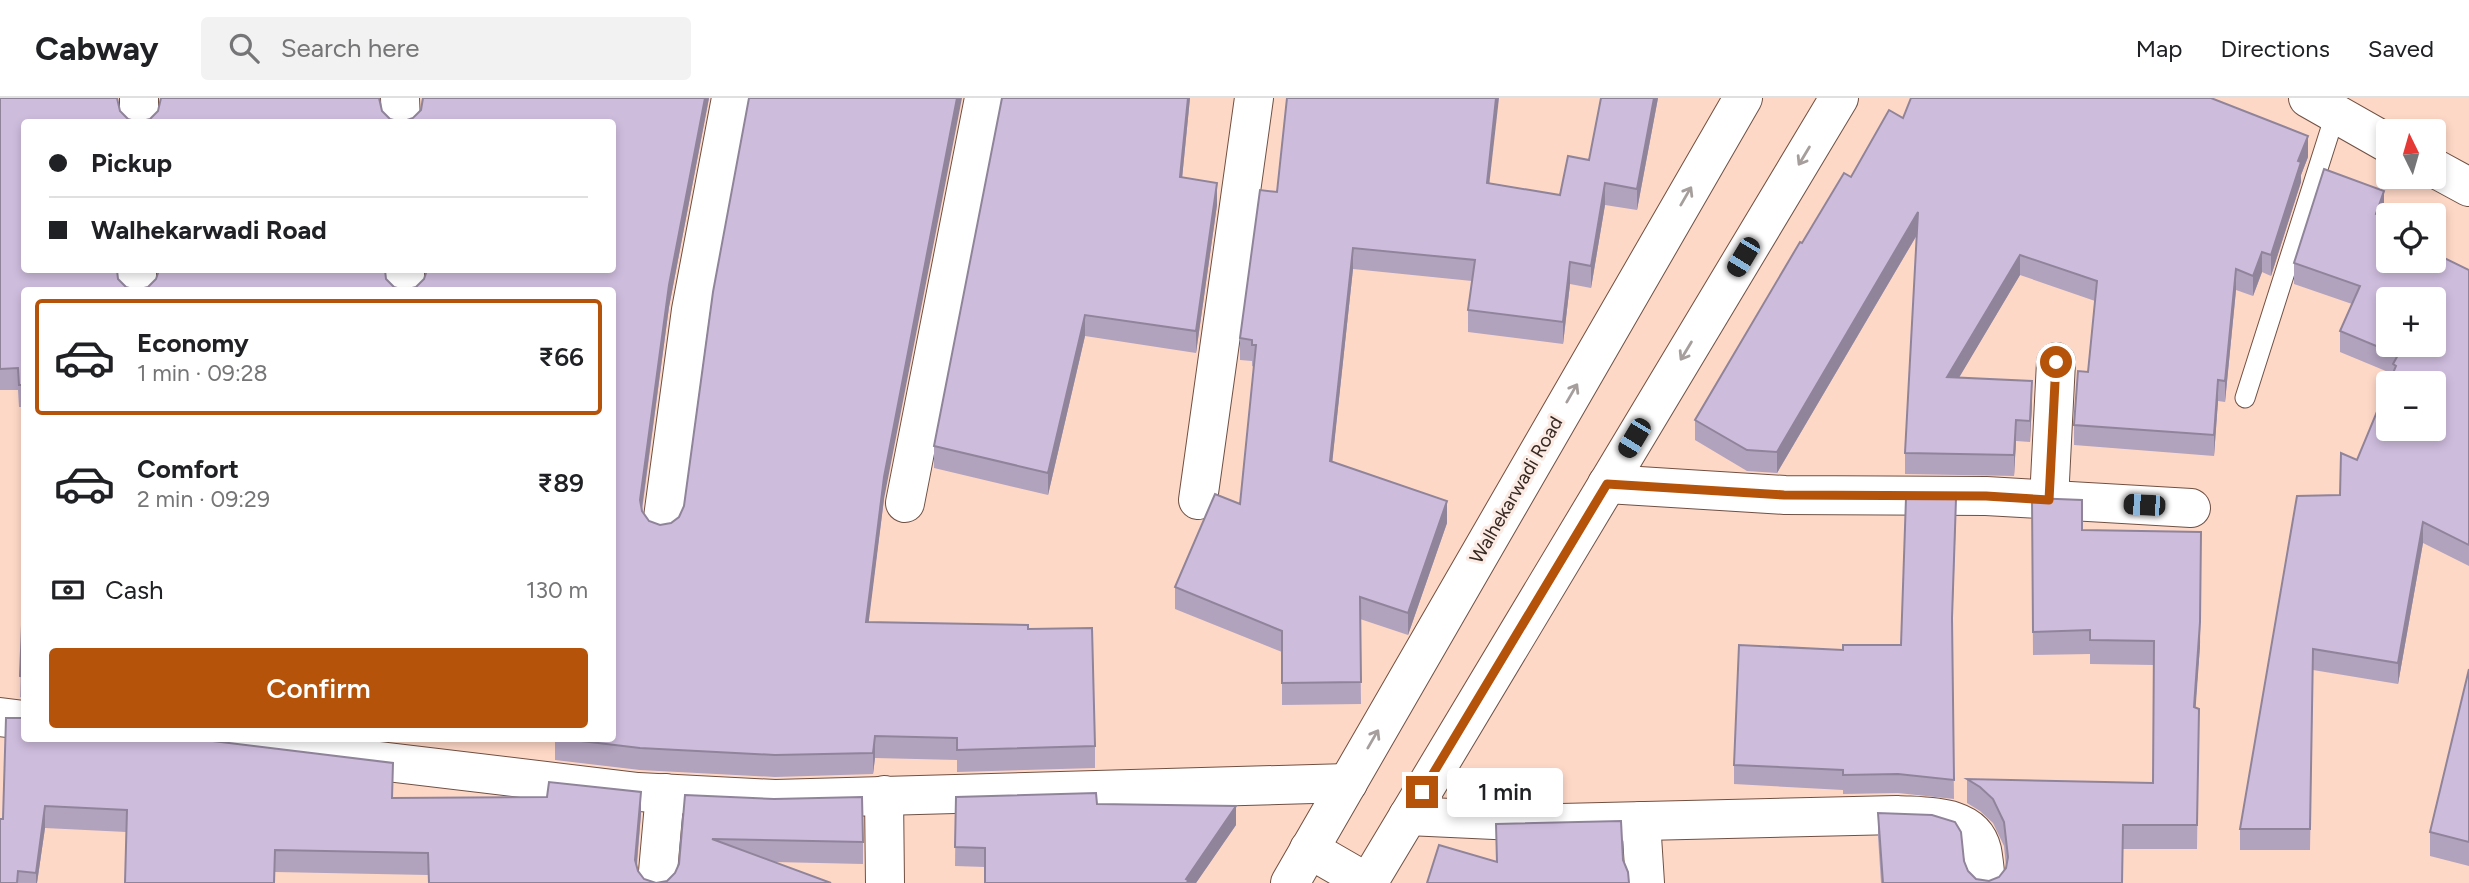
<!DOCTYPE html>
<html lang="en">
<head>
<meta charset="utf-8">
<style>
	:root { --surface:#fff; --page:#f2f2f2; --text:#202124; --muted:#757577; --line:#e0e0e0; --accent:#b45309 }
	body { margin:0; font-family:Figtree,sans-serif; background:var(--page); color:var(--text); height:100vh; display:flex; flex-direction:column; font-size:26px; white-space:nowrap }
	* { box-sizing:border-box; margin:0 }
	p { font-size:23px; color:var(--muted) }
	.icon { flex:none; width:38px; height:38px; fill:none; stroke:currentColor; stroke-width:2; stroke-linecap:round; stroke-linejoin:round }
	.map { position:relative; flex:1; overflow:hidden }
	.sheet { position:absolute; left:21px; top:189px; width:595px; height:455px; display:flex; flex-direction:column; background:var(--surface); border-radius:7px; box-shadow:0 4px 10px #0003 }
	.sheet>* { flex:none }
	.top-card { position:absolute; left:21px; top:21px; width:595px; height:154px; border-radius:7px; box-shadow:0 4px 10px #0003; display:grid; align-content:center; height:154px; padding:0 28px; background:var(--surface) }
	.needle { width:46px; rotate:355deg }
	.controls { position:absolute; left:2376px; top:21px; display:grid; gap:14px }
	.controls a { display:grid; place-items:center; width:70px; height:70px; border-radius:7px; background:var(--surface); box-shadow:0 4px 10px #0003; font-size:35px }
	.end { position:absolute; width:32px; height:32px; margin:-16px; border:9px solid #b45309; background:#fff; box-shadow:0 0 0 4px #fff }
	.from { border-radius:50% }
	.bubble { position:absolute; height:49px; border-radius:7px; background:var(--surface); box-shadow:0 4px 10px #0003; font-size:23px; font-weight:600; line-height:49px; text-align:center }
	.car { position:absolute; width:21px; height:42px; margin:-21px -10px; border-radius:9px; box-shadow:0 0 5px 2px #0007; background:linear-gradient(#222 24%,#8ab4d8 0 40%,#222 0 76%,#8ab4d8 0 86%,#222 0) }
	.top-card b { display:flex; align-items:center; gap:24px; height:66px; font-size:26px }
	.top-card b+b { border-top:2px solid var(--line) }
	.top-card i { width:18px; height:18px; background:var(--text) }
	ul { padding:12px 0 0; list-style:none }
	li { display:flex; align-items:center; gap:21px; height:116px; margin:0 14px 10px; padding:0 14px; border:4px solid transparent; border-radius:7px }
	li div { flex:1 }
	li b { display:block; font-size:26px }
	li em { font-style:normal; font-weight:600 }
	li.active { border-color:var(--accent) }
	li>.icon { width:63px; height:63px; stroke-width:1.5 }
	.pay { display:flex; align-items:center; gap:18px; height:77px; padding:0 28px; font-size:26px }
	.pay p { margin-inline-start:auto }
	.cta { display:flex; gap:14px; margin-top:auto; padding:14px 28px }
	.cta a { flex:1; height:80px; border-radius:7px; background:var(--accent); color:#fff; font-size:28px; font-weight:600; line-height:80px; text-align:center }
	header { display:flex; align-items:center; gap:42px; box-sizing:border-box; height:98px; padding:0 35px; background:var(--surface); border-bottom:2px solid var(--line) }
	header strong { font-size:33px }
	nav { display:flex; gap:38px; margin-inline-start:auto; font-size:24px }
	.search { width:490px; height:63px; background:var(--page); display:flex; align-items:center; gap:18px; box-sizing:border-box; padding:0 24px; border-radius:7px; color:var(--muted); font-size:26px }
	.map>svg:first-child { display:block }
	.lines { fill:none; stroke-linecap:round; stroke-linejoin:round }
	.lane-casing { stroke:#705042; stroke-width:21 }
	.street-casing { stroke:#705042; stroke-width:40 }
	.secondary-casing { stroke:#705042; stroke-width:40 }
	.lane { stroke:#fff; stroke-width:19 }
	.street { stroke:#fff; stroke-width:38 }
	.secondary { stroke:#fff; stroke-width:38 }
	.wall { fill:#b1a2be; fill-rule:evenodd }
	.shaded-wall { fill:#90849b }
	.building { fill:#cebcdd; stroke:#90849b; stroke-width:2; fill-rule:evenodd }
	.oneway { stroke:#a59e9c }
	.route { stroke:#b45309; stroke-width:9 }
	.labels { text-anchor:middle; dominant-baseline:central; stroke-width:6; stroke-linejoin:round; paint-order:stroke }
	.street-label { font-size:19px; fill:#372822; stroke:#fbebe4 }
</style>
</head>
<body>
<header>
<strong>Cabway</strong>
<div class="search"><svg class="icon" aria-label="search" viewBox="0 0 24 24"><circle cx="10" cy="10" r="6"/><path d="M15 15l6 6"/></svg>Search here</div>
<nav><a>Map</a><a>Directions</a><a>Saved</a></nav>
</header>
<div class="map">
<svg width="2469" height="785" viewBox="0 0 2469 785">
	<rect width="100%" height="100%" fill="#fed8c7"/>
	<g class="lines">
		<defs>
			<path id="lane" d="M2245 300 2335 17"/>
			<g id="street">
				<path d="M400 0 401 24"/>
				<path d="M139 24V0"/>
				<path d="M405 172V192"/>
				<path d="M137 192V172"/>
				<path d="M1607 386 1785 397 1986 398 2191 410"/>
				<path d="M1198 402 1254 0"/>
				<path d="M2049 402 2056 264"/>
				<path d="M905 405 984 0"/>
				<path d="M662 427 691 212 731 0"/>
				<path d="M0 619 24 622"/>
				<path d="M186 640 638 694 775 701 1348 685"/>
				<path d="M884 697 885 785"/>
				<path d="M1408 718 1561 725 1897 717C1926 719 1973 715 1982 752 1984 762 1985 774 1986 785"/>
				<path d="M1641 723 1645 785"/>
				<path d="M657 785 665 695"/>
			</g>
			<g id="secondary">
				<path d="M2308 0 2389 46"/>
				<path d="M2434 70 2469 89"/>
				<path d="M1309 751 1368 785 1839 0"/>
				<path d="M1290 785 1743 0"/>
			</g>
		</defs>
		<!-- lane casing -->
		<use href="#lane" class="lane-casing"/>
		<!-- street casing -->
		<use href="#street" class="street-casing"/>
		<!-- secondary casing -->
		<use href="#secondary" class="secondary-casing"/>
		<!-- lane -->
		<use href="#lane" class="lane"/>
		<!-- street -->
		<use href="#street" class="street"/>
		<!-- secondary -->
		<use href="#secondary" class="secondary"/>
	</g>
	<!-- wall -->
	<g class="wall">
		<path d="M0 0 120 13 128 21 138 24 379 3 382 13 390 21 401 24 413 20 421 12 422 0H709L669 209 642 413 649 423 660 427 884 401 868 524 1028 531 1095 648V670L957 674V662L875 660 873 676 775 679 640 672 555 662V640H557L612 192H24V337L23 309H19L18 292H0ZM24 24 612 172 404 192 394 189 386 181H156L148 189 136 192 126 189 118 181Z"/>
		<path d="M1002 0H1190L1182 80 1217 107 1196 255 1085 238 1048 397 934 370V348Z"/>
		<path d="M1601 0H1658L1637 112 1605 107 1591 190 1570 186 1563 246 1468 234V212L1472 183 1353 171 1332 364 1447 425 1408 537 1360 521 1361 606 1282 607V554L1175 511V489L1240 406 1254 269 1252 268V263L1240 262V240L1277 94 1489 85 1560 97 1589 62Z"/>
		<path d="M1903 20 2308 59 2301 77V84L2271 178 2262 174 2253 198 2236 192 2225 304 2218 303 2214 358 2074 347V327L2088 274 2095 203 2020 177 1959 279 2032 304 2030 344 2016 343 2014 378 1905 376V355L1917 137 1777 375 1747 373 1695 342V322L1802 145 1851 79Z"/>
		<path d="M2384 114 2382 118 2438 157 2469 172V468L2423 445 2398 586 2313 572 2310 752H2240V731L2340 397 2357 362 2393 276 2340 254V233L2352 206 2294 186V165Z"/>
		<path d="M2032 400 2082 432 2200 548 2195 610 2199 611 2197 751H2123L2122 785H1881L1878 739V715L1964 763 1968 773 1976 781 1989 783 1999 779 2006 769 2004 748 1993 725 1980 713 1967 705V681L2153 685 2154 567 2090 566V556L2033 557Z"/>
		<path d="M1956 420 1952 534 1954 701 1898 695 1843 696V692L1734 686V667L1843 552 1901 547Z"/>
		<path d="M24 476V601L20 599Z"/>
		<path d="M2469 571V768L2430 758V734Z"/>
		<path d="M24 620 393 700 641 716 637 768 428 777 275 774 274 785H125L126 734 45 730 37 785H0L3 721Z"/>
		<path d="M685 697 863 744V766L774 764 667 783 675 775 679 766Z"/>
		<path d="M956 699 1097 706 1236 727 1196 785H985V769L955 768Z"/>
	</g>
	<!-- shaded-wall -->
	<g class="shaded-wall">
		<path d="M705 0H709L669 209 640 424V402L669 187Z"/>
		<path d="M957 0H962L884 401 866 546V524L884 379Z"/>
		<path d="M1188 0H1190L1180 101V79Z"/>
		<path d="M1496 0H1499L1487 106V85Z"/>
		<path d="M1654 0H1658L1637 112V91Z"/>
		<path d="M2308 38V59L2301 77V84L2271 178V157L2298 63Z"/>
		<path d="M1217 85V107L1196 255V233Z"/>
		<path d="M1605 85V107L1591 190V168Z"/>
		<path d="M2384 93V114L2376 137V116Z"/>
		<path d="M1918 114V135L1777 375V354Z"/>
		<path d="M2438 143V164L2434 163V152Z"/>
		<path d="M1353 150V171L1330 385V363Z"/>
		<path d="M2262 154V174L2253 198V178Z"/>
		<path d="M2020 157V177L1947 300V279Z"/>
		<path d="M1570 164V186L1563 246V224Z"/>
		<path d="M2236 171V192L2225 304V283Z"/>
		<path d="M1085 217V238L1048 397V375Z"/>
		<path d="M2218 282V303L2214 358V337Z"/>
		<path d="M2032 283V304L2030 344V323Z"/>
		<path d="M2016 322V343L2014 378V357Z"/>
		<path d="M1447 403V425L1408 537V515Z"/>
		<path d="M2423 424V445L2398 586V565Z"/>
		<path d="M2201 458 2200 548 2194 633V609Z"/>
		<path d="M875 638V660L873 676V655Z"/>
		<path d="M641 694V716L635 784V762Z"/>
		<path d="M45 708V730L37 785H36V775Z"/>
		<path d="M1236 708V727L1196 785H1186V781Z"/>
	</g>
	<!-- building -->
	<g class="building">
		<path d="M0 0H117L120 13 128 21 138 24 150 21 158 13 161 0H379L382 13 390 21 401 24 413 20 421 12 423 0H705L669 187 640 402 642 413 649 423 660 427 671 425 679 419 684 408 713 194 749 0H957L884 379 866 524 1028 527V531L1092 530 1095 648 957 652V640L875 638 873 655 775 657 640 650 556 640H612V192H24V316L23 287H19L18 270 0 271ZM24 24H612V172H427L424 181 416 189 404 192 394 189 386 181 385 172H159L156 181 148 189 136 192 126 189 118 181 117 172H24Z"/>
		<path d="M1002 0H1188L1180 79 1217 85 1196 233 1085 217 1048 375 934 348Z"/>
		<path d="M1287 0H1496L1487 85 1560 97 1568 58 1589 62 1601 0H1654L1637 91 1605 85 1591 168 1570 164 1563 224 1468 212 1475 162 1353 150 1330 363 1447 403 1408 515 1360 499 1361 584 1282 585V533L1175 489 1215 396 1240 406 1256 247H1252V242L1240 240 1260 92 1277 94Z"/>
		<path d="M1911 0H2211L2308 38 2298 63 2301 64 2271 157 2262 154 2253 178 2236 171 2225 283 2218 282 2214 337 2074 327 2078 273 2088 274 2097 183 2020 157 1947 279 2032 283 2030 323 2016 322 2014 357 1905 355 1918 114 1777 354 1747 352 1695 322 1800 144 1802 145 1844 75 1851 79 1889 12 1903 20Z"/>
		<path d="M2324 71 2384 93 2376 116 2389 121V163H2434V155L2469 172V447L2423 424 2398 565 2313 551 2310 731H2240L2297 398 2340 397 2341 355 2357 362 2396 268 2393 266 2398 257 2340 233 2360 188 2294 165ZM2389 201H2434V247H2389ZM2389 285H2434V331H2389Z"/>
		<path d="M2434 141 2438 143 2434 152Z"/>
		<path d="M1906 400 1956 401 1952 520 1954 682 1898 676 1843 677V672L1734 667 1739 547 1843 552V547H1901Z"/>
		<path d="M2032 400 2082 402V432L2201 434 2200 524 2194 609 2199 611 2197 727H2123L2122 785H1883L1878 715 1932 717 1955 724 1961 734 1964 763 1968 773 1976 781 1989 783 1999 779 2006 770 2008 759 2004 724 1993 701 1980 689 1967 681 2153 685 2154 543 2090 542V532L2033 534Z"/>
		<path d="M24 476V579L20 578Z"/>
		<path d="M2469 571V744L2430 734Z"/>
		<path d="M6 620H24V640H188L393 665 392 700 547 699 549 684 641 694 635 762 638 773 644 781 656 785H429L428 755 275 752 274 785H125L127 712 45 708 36 775 18 773 17 785H0V721H3Z"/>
		<path d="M1096 695 1097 706 1236 708 1186 781 1188 782 1187 785H985V750L955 749 956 699Z"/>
		<path d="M685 697 774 701 862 699 863 744 712 741 831 785H656L667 783 675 775 679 766Z"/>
		<path d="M1621 723 1623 762 1628 774 1629 785H1427L1439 747 1497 764 1496 726Z"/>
	</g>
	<!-- one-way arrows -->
	<defs><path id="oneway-shaft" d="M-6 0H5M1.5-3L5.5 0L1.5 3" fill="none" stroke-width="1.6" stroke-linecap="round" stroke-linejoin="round" transform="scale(1.75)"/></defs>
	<g class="oneway">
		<use href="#oneway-shaft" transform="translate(1804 58) rotate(121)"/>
		<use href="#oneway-shaft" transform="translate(1686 98) rotate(-60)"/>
		<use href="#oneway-shaft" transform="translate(1686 253) rotate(121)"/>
		<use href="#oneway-shaft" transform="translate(1572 295) rotate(-60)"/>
		<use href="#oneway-shaft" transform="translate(1373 641) rotate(-60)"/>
	</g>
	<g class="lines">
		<!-- route -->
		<path class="route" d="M1422 694 1607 386 1784 397 1986 398 2049 402 2056 264"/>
	</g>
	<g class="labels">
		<!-- street labels -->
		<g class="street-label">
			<text transform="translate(1516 392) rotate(-60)">Walhekarwadi Road</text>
		</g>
	</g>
</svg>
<div class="controls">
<a><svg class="needle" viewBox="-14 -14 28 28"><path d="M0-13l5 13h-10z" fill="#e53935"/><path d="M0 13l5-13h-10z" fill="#757577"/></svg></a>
<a><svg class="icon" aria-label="locate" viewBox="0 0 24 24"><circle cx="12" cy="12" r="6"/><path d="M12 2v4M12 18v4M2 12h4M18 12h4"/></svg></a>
<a>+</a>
<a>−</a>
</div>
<i class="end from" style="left:2056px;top:264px"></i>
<i class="end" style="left:1422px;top:694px"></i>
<div class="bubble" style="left:1447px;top:670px;width:116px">1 min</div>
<i class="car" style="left:1743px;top:159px;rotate:211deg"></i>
<i class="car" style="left:1634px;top:340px;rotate:211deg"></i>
<i class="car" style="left:2144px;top:407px;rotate:273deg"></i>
<div class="top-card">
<b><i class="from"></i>Pickup</b>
<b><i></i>Walhekarwadi Road</b>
</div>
<section class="sheet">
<ul>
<li class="active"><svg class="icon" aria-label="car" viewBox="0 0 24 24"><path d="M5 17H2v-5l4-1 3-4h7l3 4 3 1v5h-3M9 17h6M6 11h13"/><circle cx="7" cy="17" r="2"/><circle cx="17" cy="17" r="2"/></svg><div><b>Economy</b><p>1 min · 09:28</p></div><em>₹66</em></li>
<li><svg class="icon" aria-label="car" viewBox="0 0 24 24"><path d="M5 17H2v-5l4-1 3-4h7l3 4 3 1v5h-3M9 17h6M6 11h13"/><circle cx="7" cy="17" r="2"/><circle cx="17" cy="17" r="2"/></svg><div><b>Comfort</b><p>2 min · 09:29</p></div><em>₹89</em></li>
</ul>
<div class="pay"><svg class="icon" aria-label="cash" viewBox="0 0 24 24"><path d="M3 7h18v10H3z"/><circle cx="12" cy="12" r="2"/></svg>Cash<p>130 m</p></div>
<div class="cta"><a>Confirm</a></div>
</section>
</div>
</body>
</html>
